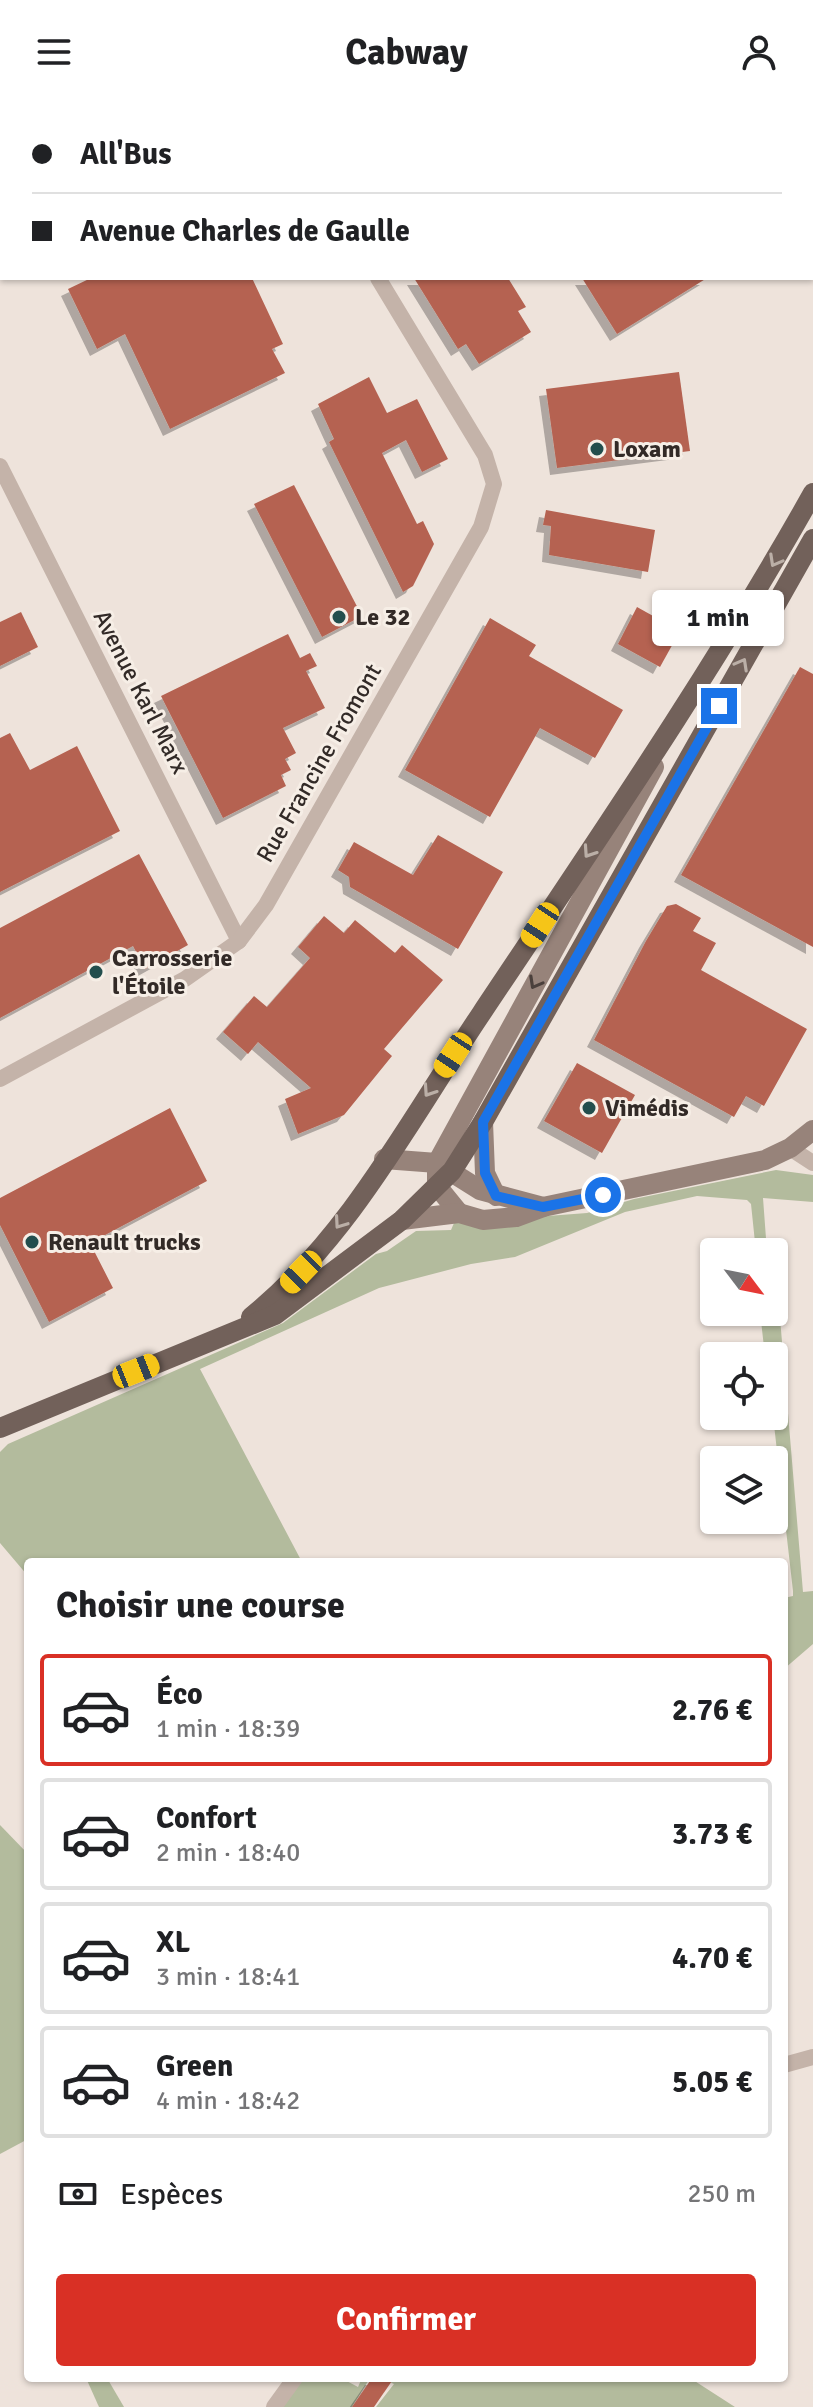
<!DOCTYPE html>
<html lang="fr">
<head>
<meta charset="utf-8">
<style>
	:root { --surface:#fff; --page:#f2f2f2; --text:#202124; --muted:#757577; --line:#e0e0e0; --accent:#d93025 }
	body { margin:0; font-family:Signika,sans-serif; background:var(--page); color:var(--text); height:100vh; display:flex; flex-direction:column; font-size:30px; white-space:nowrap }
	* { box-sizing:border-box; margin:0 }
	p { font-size:26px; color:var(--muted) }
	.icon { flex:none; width:44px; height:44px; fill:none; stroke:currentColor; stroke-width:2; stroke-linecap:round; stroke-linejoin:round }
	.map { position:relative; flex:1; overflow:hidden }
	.panel { position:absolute; left:24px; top:1454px; width:764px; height:824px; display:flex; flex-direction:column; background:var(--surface); border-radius:8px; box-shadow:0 2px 6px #0004 }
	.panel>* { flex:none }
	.top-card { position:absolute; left:0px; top:0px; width:814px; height:176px; box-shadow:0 2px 6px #0004; display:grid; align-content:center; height:176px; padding:0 32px; background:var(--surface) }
	.needle { width:52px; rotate:122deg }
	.buttons { position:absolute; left:700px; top:1134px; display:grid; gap:16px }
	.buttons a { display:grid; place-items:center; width:88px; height:88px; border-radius:8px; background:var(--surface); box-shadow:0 2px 6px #0004; font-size:40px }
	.end { position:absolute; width:36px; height:36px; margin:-18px; border:10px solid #1a73e8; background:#fff; box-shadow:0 0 0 4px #fff }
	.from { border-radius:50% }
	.bubble { position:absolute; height:56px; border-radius:8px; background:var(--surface); box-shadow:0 2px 6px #0004; font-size:26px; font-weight:700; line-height:56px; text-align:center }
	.car { position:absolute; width:24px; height:48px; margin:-24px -12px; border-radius:10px; box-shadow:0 0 6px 2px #0007; background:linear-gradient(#f5c518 24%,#345 0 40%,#f5c518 0 76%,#345 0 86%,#f5c518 0) }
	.top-card b { display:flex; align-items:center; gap:28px; height:76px; font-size:30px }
	.top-card b+b { border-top:2px solid var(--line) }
	.top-card i { width:20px; height:20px; background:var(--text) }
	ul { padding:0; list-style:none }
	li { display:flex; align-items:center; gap:24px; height:112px; margin:0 16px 12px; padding:0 16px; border:4px solid var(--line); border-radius:8px }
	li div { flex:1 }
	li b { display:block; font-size:30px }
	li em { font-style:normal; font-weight:700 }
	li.active { border-color:var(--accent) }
	li>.icon { width:72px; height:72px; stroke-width:1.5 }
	h2 { padding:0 32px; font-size:36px; line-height:96px }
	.pay { display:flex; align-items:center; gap:20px; height:88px; padding:0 32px; font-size:30px }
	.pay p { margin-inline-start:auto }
	.cta { display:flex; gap:16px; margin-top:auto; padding:16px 32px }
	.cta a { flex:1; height:92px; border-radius:8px; background:var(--accent); color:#fff; font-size:32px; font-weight:700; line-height:92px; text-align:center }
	header { display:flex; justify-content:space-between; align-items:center; height:104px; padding:0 32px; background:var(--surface); font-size:36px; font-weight:700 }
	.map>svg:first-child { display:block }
	.green { fill:#b3bb9d }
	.building { fill:#b56251; filter:url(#shadow) }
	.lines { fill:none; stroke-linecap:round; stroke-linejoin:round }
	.street { stroke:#c4b3a9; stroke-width:16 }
	.secondary { stroke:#97837a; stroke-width:20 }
	.primary { stroke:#72615a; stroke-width:20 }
	.oneway { stroke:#bbafa7 }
	.oneway2 { stroke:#4b403c }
	.route { stroke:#1a73e8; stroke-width:10 }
	.poi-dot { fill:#234e4d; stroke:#f6eee6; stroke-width:3 }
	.labels { text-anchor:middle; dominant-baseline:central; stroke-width:6; stroke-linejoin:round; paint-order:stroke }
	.poi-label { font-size:24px; font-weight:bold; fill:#322a27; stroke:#f6eee6; text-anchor:start }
	.street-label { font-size:24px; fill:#322a27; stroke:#f6eee6 }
</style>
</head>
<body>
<header><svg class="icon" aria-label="menu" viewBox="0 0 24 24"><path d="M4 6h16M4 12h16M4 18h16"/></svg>Cabway<svg class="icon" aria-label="person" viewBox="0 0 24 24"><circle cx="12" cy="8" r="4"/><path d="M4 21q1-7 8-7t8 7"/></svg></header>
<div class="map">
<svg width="813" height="2303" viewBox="0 0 813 2303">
	<defs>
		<filter id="shadow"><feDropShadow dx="-7" dy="7" stdDeviation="0" flood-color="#0004"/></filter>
	</defs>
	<rect width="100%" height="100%" fill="#eee3db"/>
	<!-- green -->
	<g class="green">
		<path d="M776 1066 813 1071V1098L763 1094 767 1148H756L751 1100 747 1096 697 1092 625 1108 515 1153 471 1160 379 1184 200 1265 302 1458H28V1472L0 1439V1348L8 1340 283 1219 376 1150 387 1147 416 1127 451 1126 454 1119 587 1109 634 1095Z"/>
		<path d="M774 1178 780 1214 803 1488 813 1487V1540L784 1565V1494L793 1492V1487L773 1312 774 1252H765L760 1208H774Z"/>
		<path d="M0 1721 28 1750V2035L0 2050Z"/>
		<path d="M86 2274H107L124 2303H99Z"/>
		<path d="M300 2274H341L358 2283 362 2274H370L352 2303H278Z"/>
		<path d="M381 2274H690L735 2303H376L394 2280Z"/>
	</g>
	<!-- building -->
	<g class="building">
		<path d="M91 174H252L283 240 272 245 285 269 170 325 125 230 97 245 68 185Z"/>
		<path d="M414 174H508L526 203 518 207 531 228 479 260 466 240 458 245Z"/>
		<path d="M582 174H707L617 230Z"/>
		<path d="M679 268 690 347 557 364 546 285Z"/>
		<path d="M369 273 387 309 417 295 448 355 422 368 406 336 382 349 417 420 423 417 434 440 413 482 403 488 329 338 334 335 318 300Z"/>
		<path d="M294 381 362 512 322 533 254 400Z"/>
		<path d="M546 406 655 426 648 468 549 451 551 422 543 421Z"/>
		<path d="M637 503 680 527 660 563 618 540Z"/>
		<path d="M21 508 38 543 0 562V518Z"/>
		<path d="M490 514 536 541 529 552 623 606 595 654 540 624 490 713 405 666Z"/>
		<path d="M288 530 300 554 310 549 317 562 306 567 325 604 283 624 296 649 285 655 291 666 281 671 286 682 223 714 161 592Z"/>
		<path d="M800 563 813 570V843L681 771Z"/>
		<path d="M10 629 30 666 77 642 120 727 0 788V634Z"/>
		<path d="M438 731 503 768 458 845 350 783 349 773 338 766 354 738 413 771Z"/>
		<path d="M139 750 188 841 145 865 133 842 0 914V824Z"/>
		<path d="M676 800 701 814 693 827 716 839 701 866 807 925 764 1002 746 992 734 1013 594 936 646 837 667 802Z"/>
		<path d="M324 812 344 829 355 816 395 849 402 841 443 876 384 945 392 952 344 1011 298 1030 285 995 311 984 258 938 248 950 223 928 254 892 267 903 310 854 298 843Z"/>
		<path d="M577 959 635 991 602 1049 544 1017Z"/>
		<path d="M170 1004 207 1077 90 1139 113 1184 49 1218 0 1121V1094Z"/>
		<path d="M372 2274H394L374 2303H352Z"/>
	</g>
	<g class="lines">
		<!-- street -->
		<g class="street">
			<path d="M272 0 273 2"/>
			<path d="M423 2 426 0"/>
			<path d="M0 362 239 837"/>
			<path d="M0 975 185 875 239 837 266 801 481 423 494 380 485 351 378 174"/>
			<path d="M790 1044 813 1059"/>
			<path d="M784 1961 813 1953"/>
			<path d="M274 2303 295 2274"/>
		</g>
		<!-- secondary -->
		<g class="secondary">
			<path d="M483 1018 485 1069 496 1092"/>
			<path d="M384 1055 437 1059 480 1086 543 1103"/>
			<path d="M459 1109 437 1082V1059L654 663"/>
			<path d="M402 1116 459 1109 483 1116 516 1113 543 1103 765 1056 790 1044 813 1026"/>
		</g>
		<!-- primary -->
		<g class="primary">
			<path d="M251 1213C349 1134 411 1014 481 910 595 739 712 569 813 389"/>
			<path d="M0 1324 275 1211 402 1116 452 1067 483 1018 813 435"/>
		</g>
	</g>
	<!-- one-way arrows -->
	<defs><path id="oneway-chevron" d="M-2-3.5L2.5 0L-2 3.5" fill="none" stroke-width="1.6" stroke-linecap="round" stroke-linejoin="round" transform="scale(2)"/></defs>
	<g class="oneway">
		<use href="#oneway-chevron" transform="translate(775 457) rotate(119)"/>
		<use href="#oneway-chevron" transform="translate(742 560) rotate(-61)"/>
		<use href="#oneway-chevron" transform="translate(589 748) rotate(124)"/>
		<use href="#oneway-chevron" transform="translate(429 987) rotate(124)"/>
		<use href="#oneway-chevron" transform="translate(340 1119) rotate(125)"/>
	</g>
	<use class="oneway2" href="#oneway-chevron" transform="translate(535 879) rotate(119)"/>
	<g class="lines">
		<!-- route -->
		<path class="route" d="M603 1091 543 1103 496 1092 485 1069 483 1018 719 602"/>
	</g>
	<!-- markers -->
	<g class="poi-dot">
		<circle cx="597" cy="345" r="8"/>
		<circle cx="339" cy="513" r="8"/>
		<circle cx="96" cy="868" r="8"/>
		<circle cx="589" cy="1004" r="8"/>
		<circle cx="32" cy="1138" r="8"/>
	</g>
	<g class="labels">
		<!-- poi labels -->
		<g class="poi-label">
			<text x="613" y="345">Loxam</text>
			<text x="355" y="513">Le 32</text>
			<text x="112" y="854">Carrosserie<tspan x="112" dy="28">l'Étoile</tspan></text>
			<text x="605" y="1004">Vimédis</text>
			<text x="48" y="1138">Renault trucks</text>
		</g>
		<!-- street labels -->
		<g class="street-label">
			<text transform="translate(141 588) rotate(63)">Avenue Karl Marx</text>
			<text transform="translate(319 659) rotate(-60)">Rue Francine Fromont</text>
		</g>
	</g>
</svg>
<div class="buttons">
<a><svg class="needle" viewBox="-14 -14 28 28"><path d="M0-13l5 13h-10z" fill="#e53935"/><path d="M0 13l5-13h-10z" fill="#757577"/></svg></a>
<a><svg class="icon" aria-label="locate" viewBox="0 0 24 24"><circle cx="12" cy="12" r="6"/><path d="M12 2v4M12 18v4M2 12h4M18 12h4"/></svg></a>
<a><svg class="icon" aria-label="layers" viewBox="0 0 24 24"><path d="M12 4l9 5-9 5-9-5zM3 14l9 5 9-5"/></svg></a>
</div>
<i class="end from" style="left:603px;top:1091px"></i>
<i class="end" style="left:719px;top:602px"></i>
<div class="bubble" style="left:652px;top:486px;width:132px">1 min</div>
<i class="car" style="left:540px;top:821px;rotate:213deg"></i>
<i class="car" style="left:453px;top:951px;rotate:213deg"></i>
<i class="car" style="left:301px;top:1168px;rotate:224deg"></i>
<i class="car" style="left:136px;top:1267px;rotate:68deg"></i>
<div class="top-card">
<b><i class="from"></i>All'Bus</b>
<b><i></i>Avenue Charles de Gaulle</b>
</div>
<section class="panel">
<h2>Choisir une course</h2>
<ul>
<li class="active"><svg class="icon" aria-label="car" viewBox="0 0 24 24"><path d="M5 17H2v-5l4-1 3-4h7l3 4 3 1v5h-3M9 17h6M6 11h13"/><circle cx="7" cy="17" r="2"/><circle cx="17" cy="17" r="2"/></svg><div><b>Éco</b><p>1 min · 18:39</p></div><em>2.76 €</em></li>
<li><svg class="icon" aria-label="car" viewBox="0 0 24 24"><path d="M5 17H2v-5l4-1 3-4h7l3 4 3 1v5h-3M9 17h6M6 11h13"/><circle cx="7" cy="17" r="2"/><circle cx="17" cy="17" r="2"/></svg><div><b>Confort</b><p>2 min · 18:40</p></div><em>3.73 €</em></li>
<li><svg class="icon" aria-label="car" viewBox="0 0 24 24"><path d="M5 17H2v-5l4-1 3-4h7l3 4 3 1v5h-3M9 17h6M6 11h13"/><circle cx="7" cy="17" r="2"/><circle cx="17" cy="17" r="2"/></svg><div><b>XL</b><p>3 min · 18:41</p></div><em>4.70 €</em></li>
<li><svg class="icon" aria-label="car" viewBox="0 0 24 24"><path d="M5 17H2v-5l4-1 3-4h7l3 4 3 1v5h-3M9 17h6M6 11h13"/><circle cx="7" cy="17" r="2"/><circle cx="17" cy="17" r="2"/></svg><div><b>Green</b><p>4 min · 18:42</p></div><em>5.05 €</em></li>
</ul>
<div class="pay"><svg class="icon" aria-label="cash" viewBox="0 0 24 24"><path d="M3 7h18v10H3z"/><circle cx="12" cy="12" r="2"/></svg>Espèces<p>250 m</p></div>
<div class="cta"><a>Confirmer</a></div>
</section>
</div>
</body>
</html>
